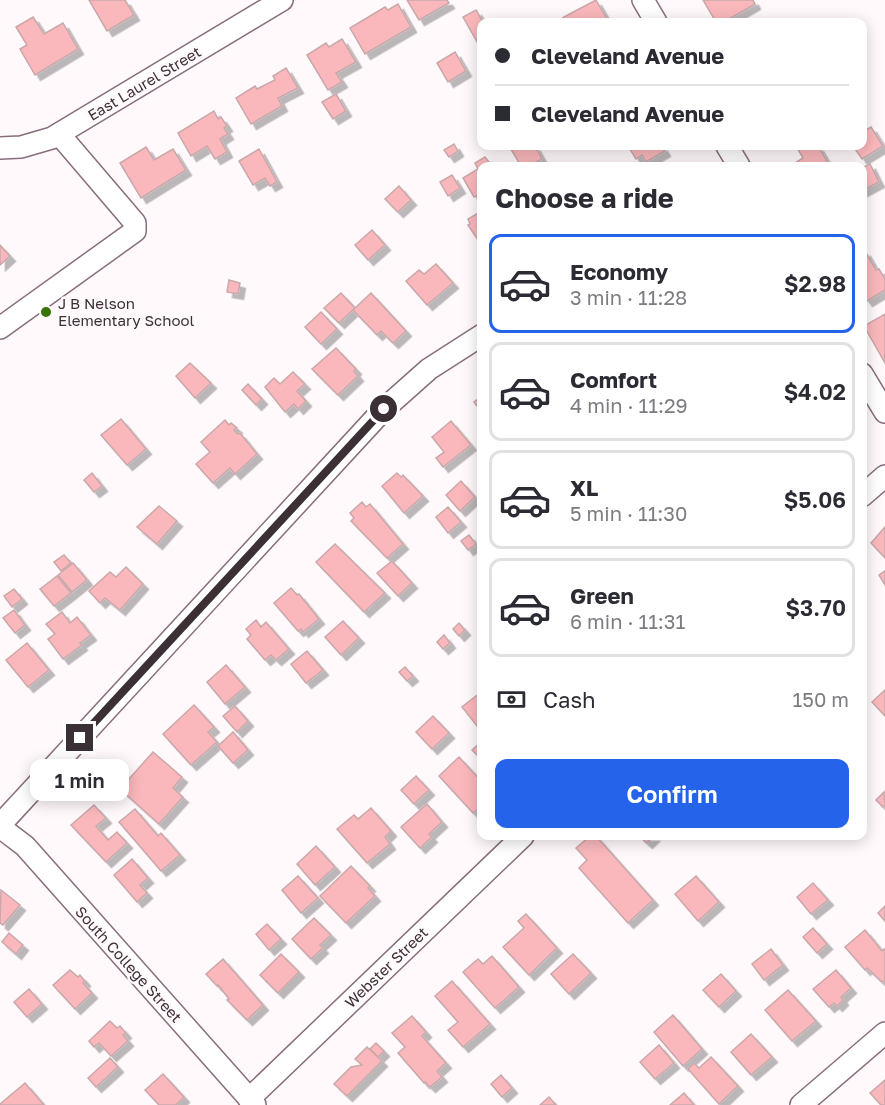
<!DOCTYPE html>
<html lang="en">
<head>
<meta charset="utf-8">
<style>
	:root { --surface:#fff; --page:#f7f7f7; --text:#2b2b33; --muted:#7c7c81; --line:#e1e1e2; --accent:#2563eb }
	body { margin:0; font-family:"Golos Text",sans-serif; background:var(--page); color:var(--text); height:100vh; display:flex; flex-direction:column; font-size:22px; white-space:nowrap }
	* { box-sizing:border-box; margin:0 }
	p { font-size:20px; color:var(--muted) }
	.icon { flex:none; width:33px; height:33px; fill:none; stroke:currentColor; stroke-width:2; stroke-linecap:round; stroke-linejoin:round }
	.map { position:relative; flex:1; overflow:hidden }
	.side { position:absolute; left:477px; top:162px; width:390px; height:678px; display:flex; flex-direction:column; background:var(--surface); border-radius:12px; box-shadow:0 3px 15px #0003 }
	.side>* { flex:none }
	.banner { position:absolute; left:477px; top:18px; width:390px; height:132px; border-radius:12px; box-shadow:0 3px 15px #0003; display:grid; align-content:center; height:132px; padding:0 18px; background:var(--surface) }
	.end { position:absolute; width:27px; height:27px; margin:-14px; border:8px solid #3b3036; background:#fff; box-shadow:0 0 0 3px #fff }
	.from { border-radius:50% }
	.bubble { position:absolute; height:42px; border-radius:12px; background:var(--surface); box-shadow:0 3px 15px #0003; font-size:20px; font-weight:600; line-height:42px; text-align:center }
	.banner b { display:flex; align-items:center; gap:21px; height:57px; font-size:22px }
	.banner b+b { border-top:2px solid var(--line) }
	.banner i { width:15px; height:15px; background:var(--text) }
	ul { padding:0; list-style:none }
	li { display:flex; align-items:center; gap:18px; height:99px; margin:0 12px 9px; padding:0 6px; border:3px solid var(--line); border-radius:12px }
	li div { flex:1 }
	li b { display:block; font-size:22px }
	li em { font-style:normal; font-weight:600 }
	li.current { border-color:var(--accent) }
	li>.icon { width:54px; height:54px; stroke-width:1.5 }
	h2 { padding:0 18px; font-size:27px; line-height:72px }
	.pay { display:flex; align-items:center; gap:15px; height:66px; padding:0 18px; font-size:22px }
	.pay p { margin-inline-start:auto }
	.button { display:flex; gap:12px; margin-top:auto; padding:12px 18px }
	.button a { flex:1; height:69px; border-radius:12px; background:var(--accent); color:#fff; font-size:24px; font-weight:600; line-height:69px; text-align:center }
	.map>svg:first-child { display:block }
	.building { fill:#fab8bc; stroke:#c9a8aa; stroke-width:1.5; filter:url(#shadow) }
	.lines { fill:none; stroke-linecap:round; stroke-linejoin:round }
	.minor-casing { stroke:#886e7c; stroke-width:24 }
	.minor { stroke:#fff; stroke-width:21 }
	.route { stroke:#3b3036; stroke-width:8 }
	.poi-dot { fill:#377306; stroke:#fff9fc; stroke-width:2 }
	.labels { text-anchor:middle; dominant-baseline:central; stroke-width:5; stroke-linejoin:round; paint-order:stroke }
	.street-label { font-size:15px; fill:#3b3036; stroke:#fff9fc }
	.poi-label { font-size:15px; fill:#3b3036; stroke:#fff9fc; text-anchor:start }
</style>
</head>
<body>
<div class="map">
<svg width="885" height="1105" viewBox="0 0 885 1105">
	<defs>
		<filter id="shadow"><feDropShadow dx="5.5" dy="5.5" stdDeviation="0" flood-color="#0004"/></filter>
	</defs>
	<rect width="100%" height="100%" fill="#fff9fc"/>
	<!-- building -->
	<g class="building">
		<path d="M89 0H125L134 15 107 31Z"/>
		<path d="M407 0H447L449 3 419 20Z"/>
		<path d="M596 0 608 21 604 22H560L559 21 564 17Z"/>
		<path d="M703 0H753L755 4 724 22H716Z"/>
		<path d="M398 4 411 27 365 54 350 28 385 7 388 10Z"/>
		<path d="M476 10 483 22H482V46L480 47 463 17Z"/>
		<path d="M33 17 44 34 63 23 78 49 35 75 20 49 27 45 16 27Z"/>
		<path d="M342 39 356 62 336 73 342 82 328 90 307 55 326 43 329 47Z"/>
		<path d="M455 52 466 71 448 82 437 63Z"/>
		<path d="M286 68 298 88 278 98 282 106 251 124 236 98 255 86 257 89 275 80 273 76Z"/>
		<path d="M336 94 346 111 333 119 322 102Z"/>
		<path d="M214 111 218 119 221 117 227 126 224 128 228 134 220 139 227 152 215 159 207 146 191 156 178 133Z"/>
		<path d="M871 127 883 146 862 159 853 146H862V132Z"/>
		<path d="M454 144 458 151 449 157 444 150Z"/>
		<path d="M509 146H535L542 159 529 166H521Z"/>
		<path d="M628 146H662L665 151 646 162 642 155 636 159Z"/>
		<path d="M796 146H818L830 166H797L795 163 803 158Z"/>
		<path d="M146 147 154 160 173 149 186 170 141 198 120 163Z"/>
		<path d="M259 149 277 182 270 186 265 178 253 185 239 161Z"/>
		<path d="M485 157 492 166H482V193L474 197 463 178 478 169 475 163Z"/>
		<path d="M870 164 879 182 862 191V168Z"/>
		<path d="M452 175 460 188 448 196 440 182Z"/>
		<path d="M399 186 411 200 398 212 385 199Z"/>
		<path d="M480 212 482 214V246L468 225 470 224 468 219Z"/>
		<path d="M372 230 385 245 368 260 355 245Z"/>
		<path d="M0 245 10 256 0 265Z"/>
		<path d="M865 251 876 270 879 269 885 279V290L867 301 862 294V252Z"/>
		<path d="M436 264 453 283 427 305 406 281 419 270 424 274Z"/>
		<path d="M229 280 240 283 238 294 227 292Z"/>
		<path d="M341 293 355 308 339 323 324 308Z"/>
		<path d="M371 293 406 331 393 343 381 331 377 335 353 310Z"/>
		<path d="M321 312 337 329 321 344 305 327Z"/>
		<path d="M885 314V363L864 326Z"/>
		<path d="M336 348 356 369 354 371 358 376 338 395 312 369Z"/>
		<path d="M190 363 211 383 195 398 176 376Z"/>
		<path d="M293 372 305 384 297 391 306 401 298 409 294 404 285 412 265 387 274 378 280 384Z"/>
		<path d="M248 384 262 399 256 405 242 390Z"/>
		<path d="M482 396V413L474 402Z"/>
		<path d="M121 419 146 449 127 465 101 435Z"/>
		<path d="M225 420 229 425 231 423 237 428 234 430 238 434 240 433 257 454 235 474 230 468 213 483 196 464 210 452 201 442Z"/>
		<path d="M451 421 471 445 443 467 436 458 444 452 432 437Z"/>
		<path d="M92 473 102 486 94 492 84 480Z"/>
		<path d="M397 473 401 477 403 475 423 496 404 513 382 486Z"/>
		<path d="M461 481 475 497 460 511 446 495Z"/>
		<path d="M362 502 366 507 370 504 403 544 387 558 351 521 354 518 350 513Z"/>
		<path d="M159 506 177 521 157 544 137 527Z"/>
		<path d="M448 507 461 522 448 533 436 517Z"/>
		<path d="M885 527V558L871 543Z"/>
		<path d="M469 535 476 544 468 550 461 541Z"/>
		<path d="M335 544 385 593 364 612 316 562Z"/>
		<path d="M64 555 71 563 61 571 54 562Z"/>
		<path d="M392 561 412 583 398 596 377 573Z"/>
		<path d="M73 563 87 580 72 592 58 575Z"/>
		<path d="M126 567 143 584 120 610 105 598 100 603 89 591 110 572 116 577Z"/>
		<path d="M885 571V585L879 575Z"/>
		<path d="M57 576 71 593 54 606 40 589Z"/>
		<path d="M291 588 297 595 299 594 319 619 303 632 301 629 298 631 274 603Z"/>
		<path d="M14 589 22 599 12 607 4 596Z"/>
		<path d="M14 610 25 625 15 633 3 618Z"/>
		<path d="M62 612 70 623 77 617 91 635 80 643 82 645 63 659 48 639 55 634 46 624Z"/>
		<path d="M256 620 261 627 266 622 289 649 276 660 271 655 265 660 247 639 251 635 246 629Z"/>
		<path d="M343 621 359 638 341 655 325 637Z"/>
		<path d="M459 623 465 630 459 636 453 629Z"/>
		<path d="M444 635 450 643 443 649 437 642Z"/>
		<path d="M27 643 49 670 28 687 6 660Z"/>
		<path d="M307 651 323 670 306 683 291 664Z"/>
		<path d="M226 665 245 687 225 704 207 682Z"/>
		<path d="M405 667 413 676 407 681 399 672Z"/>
		<path d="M885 690V716L872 702Z"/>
		<path d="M480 693 482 722 477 726 462 707Z"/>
		<path d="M194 705 214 727 208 732 217 742 191 765 163 734Z"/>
		<path d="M235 706 248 721 237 732 223 716Z"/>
		<path d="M433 716 449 733 432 749 416 732Z"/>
		<path d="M233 732 248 750 233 763 218 746Z"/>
		<path d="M482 741V760L472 750Z"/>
		<path d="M153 752 182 777 173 788 183 797 159 824 120 789Z"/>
		<path d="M459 757 482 782V806L473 813 439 776Z"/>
		<path d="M416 776 429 790 414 804 401 790Z"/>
		<path d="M884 792 885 806 883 807 876 800Z"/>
		<path d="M427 804 442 822 429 834 432 837 420 848 401 827Z"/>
		<path d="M94 805 106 818 96 826 108 840 117 832 127 843 106 862 71 825Z"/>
		<path d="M371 808 391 831 385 837 390 844 367 863 337 829 354 815 358 819Z"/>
		<path d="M135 809 158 836 161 833 180 855 161 871 119 822Z"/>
		<path d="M590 836H596L653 900 628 923 579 868 587 860 576 848Z"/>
		<path d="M639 836H654L647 843Z"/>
		<path d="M316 846 335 867 315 885 297 864Z"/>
		<path d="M132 859 148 878 140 885 147 893 137 902 114 875Z"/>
		<path d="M351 866 370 886 368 888 375 896 346 923 320 896Z"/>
		<path d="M298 876 318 898 301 913 282 890Z"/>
		<path d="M696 876 719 902 698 921 675 894Z"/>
		<path d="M813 883 828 900 811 914 797 897Z"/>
		<path d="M1 890 20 905 3 925 0 923Z"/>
		<path d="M885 906V921L878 913Z"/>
		<path d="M526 914 557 948 529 975 503 947 524 928 518 921Z"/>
		<path d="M314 918 331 935 320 945 323 948 311 959 292 939Z"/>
		<path d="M267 924 281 939 269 950 256 934Z"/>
		<path d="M813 928 827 944 817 953 803 937Z"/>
		<path d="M865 930 882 951 884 949 885 951V980L882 982 867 968 865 970 845 947Z"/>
		<path d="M9 933 23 945 16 954 2 942Z"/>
		<path d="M771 949 783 965 764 980 752 964Z"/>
		<path d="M281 954 299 972 278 993 260 975Z"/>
		<path d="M573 954 591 973 569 994 551 974Z"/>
		<path d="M492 956 519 987 495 1008 463 972 478 959 483 964Z"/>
		<path d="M223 959 263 1005 247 1020 227 1000 229 999 218 985 217 986 206 974Z"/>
		<path d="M70 970 78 977 80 975 85 981 83 983 92 993 75 1009 53 985Z"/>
		<path d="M836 970 851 988 841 997 843 1000 837 1006 834 1003 829 1007 813 989Z"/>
		<path d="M721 974 736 991 719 1007 703 990Z"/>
		<path d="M452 981 490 1024 463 1047 448 1030 458 1022 435 996Z"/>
		<path d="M29 989 42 1004 27 1017 14 1002Z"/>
		<path d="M788 990 816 1021 792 1041 765 1010Z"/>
		<path d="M673 1015 702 1049 683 1066 654 1032Z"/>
		<path d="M412 1016 426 1032 422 1036 446 1063 437 1071 442 1077 430 1087 425 1082 424 1083 398 1053 405 1047 392 1033Z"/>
		<path d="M110 1021 117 1028 120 1026 126 1033 123 1035 128 1041 111 1056 99 1043 94 1047 89 1041Z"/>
		<path d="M751 1034 772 1057 751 1075 731 1052Z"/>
		<path d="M376 1043 384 1051 378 1057 370 1049Z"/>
		<path d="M659 1045 674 1063 655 1079 640 1062Z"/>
		<path d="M367 1047 382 1061 347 1096 334 1084 351 1067 362 1065 355 1059Z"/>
		<path d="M711 1057 738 1086 719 1104 688 1069 694 1063 699 1068Z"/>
		<path d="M110 1058 118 1067 96 1087 88 1078Z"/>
		<path d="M163 1074 184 1097 176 1105H159L145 1090Z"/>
		<path d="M501 1075 512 1088 502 1097 491 1084Z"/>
		<path d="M885 1080V1105H881L870 1093Z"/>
		<path d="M25 1083 44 1105H0V1104Z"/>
		<path d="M684 1093 694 1105H670Z"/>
		<path d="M549 1097 556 1105H540Z"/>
	</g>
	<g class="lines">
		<defs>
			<g id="minor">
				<path d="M643 0 656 22"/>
				<path d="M727 146 739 166"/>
				<path d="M0 148 21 147 52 138 282 0"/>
				<path d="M0 328 135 231V223L59 134"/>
				<path d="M862 374 885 412"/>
				<path d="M862 496 885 476"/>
				<path d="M0 825 384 409 429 369 482 335"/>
				<path d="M0 827 25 846 255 1105"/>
				<path d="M249 1099 523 836"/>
				<path d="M801 1105 885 1033"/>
			</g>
		</defs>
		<!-- minor casing -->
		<use href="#minor" class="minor-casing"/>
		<!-- minor -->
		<use href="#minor" class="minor"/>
	</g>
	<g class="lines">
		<!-- route -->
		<path class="route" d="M80 738 384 409"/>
	</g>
	<!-- markers -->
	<circle class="poi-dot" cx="46" cy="312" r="6"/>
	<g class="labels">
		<!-- street labels -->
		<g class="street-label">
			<text transform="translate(144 83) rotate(-31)">East Laurel Street</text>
			<text transform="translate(129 964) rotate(48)">South College Street</text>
			<text transform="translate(386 967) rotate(-44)">Webster Street</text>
		</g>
		<!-- poi labels -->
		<g class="poi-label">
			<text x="58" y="303">J B Nelson<tspan x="58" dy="17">Elementary School</tspan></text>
		</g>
	</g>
</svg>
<i class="end from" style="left:384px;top:409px"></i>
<i class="end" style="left:80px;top:738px"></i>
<div class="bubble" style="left:30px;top:759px;width:99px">1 min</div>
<div class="banner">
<b><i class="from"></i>Cleveland Avenue</b>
<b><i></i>Cleveland Avenue</b>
</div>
<section class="side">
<h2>Choose a ride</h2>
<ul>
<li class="current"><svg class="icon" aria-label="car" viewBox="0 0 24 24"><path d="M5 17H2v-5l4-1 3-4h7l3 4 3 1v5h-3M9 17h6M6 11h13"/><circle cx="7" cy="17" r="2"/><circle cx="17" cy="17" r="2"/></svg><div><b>Economy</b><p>3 min · 11:28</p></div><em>$2.98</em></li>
<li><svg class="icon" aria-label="car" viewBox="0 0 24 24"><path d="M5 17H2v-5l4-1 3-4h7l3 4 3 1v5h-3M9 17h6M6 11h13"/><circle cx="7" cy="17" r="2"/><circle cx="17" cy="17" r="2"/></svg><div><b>Comfort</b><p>4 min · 11:29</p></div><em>$4.02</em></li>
<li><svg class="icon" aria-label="car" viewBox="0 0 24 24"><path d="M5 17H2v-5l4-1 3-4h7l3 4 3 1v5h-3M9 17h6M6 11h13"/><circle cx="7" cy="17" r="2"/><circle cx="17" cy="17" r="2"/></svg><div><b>XL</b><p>5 min · 11:30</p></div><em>$5.06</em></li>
<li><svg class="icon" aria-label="car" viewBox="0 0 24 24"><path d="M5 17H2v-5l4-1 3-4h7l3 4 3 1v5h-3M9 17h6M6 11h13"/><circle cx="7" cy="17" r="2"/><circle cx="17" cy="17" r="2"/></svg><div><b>Green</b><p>6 min · 11:31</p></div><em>$3.70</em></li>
</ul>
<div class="pay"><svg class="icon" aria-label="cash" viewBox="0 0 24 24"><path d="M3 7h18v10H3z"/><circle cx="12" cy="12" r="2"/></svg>Cash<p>150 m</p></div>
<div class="button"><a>Confirm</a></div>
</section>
</div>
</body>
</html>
